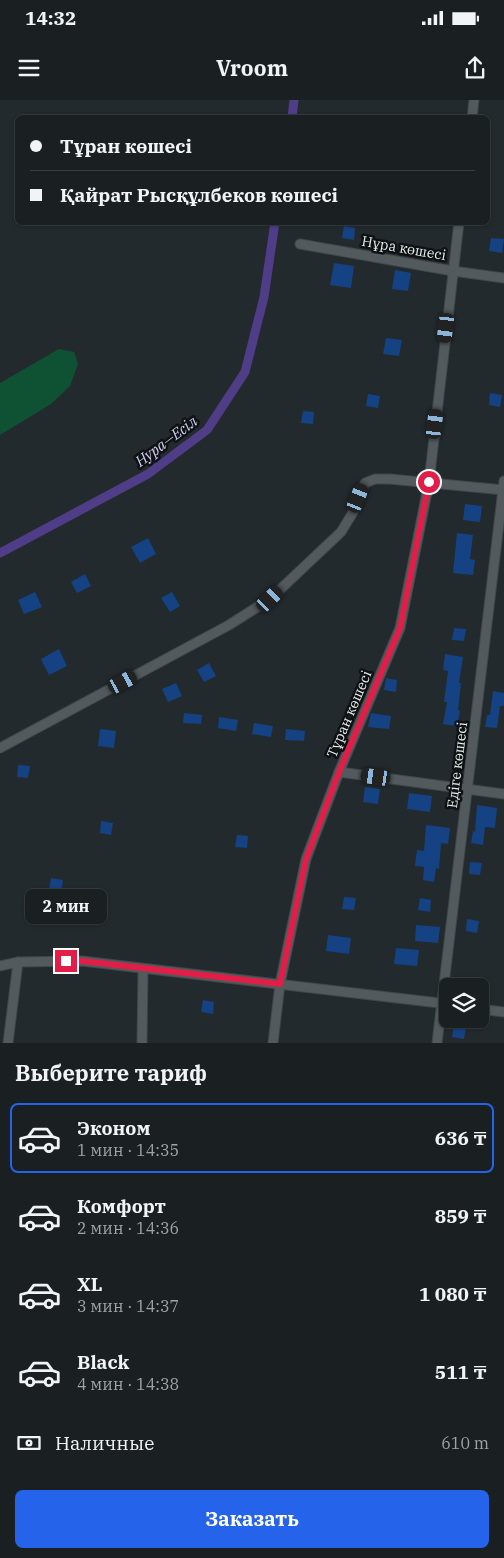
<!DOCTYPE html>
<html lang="ru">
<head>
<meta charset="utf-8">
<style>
	:root { --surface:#1a2022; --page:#272d2f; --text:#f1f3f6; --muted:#9fa3a5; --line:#383e40; --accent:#2563eb }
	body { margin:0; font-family:"IBM Plex Serif",serif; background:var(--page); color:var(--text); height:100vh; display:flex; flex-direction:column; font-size:19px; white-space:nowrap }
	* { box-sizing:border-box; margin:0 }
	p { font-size:16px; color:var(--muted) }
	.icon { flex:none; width:28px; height:28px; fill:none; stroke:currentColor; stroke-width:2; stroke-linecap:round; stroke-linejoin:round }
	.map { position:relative; height:943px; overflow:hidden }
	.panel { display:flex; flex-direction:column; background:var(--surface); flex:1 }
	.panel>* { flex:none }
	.top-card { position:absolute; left:15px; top:15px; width:475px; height:110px; border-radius:8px; box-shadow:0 1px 4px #0004,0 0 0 1px var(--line); display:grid; align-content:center; height:110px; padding:0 15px; background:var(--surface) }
	.controls { position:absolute; left:439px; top:878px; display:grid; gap:10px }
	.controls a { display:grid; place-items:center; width:50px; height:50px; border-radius:8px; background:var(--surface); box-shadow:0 1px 4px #0004,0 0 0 1px var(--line); font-size:25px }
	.end { position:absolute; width:22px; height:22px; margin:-11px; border:6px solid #e11d48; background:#fff; box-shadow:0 0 0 2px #fff }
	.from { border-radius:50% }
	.bubble { position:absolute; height:35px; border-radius:8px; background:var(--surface); box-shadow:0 1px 4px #0004,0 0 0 1px var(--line); font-size:16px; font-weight:700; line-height:35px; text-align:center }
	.car { position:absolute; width:15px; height:30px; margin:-15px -8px; border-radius:6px; box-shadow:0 0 4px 1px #0007; background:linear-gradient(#222 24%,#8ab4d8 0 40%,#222 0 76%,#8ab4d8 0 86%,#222 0) }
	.top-card b { display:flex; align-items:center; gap:18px; height:48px; font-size:19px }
	.top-card b+b { border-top:1px solid var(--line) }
	.top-card i { width:12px; height:12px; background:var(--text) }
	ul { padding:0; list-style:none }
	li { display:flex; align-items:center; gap:15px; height:70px; margin:0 10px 8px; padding:0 5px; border:2px solid transparent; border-radius:8px }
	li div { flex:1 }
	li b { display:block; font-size:19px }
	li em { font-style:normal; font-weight:700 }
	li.current { border-color:var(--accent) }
	li>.icon { width:45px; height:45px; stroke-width:1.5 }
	h2 { padding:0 15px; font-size:22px; line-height:60px }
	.pay { display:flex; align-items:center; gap:12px; height:55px; padding:0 15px; font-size:19px }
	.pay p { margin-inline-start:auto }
	.cta { display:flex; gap:10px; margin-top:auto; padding:10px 15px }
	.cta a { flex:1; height:58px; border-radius:8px; background:var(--accent); color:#fff; font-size:20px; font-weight:700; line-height:58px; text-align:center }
	.status { display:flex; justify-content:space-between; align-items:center; height:35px; padding:0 25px; background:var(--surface); direction:ltr }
	.status svg { height:14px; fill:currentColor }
	header { display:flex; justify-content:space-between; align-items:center; height:65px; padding:0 15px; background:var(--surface); font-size:22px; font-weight:700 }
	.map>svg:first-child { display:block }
	.green { fill:#0e5233 }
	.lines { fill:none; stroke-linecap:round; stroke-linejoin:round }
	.canal { stroke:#4f3d88; stroke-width:9 }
	.building { fill:#144283 }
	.minor-casing { stroke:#404749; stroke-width:11 }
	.minor { stroke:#525a5d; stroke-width:9 }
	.route { stroke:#e11d48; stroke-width:6 }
	.labels { text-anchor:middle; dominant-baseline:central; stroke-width:5; stroke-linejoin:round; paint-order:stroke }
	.street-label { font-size:14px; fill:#e6ebed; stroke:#0f1213 }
	.water-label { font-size:15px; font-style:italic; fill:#d1cbf7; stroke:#0f1213 }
</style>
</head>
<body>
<div class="status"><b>14:32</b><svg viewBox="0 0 49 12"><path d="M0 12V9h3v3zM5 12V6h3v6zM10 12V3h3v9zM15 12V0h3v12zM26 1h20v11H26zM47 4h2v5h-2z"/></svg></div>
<header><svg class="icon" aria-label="menu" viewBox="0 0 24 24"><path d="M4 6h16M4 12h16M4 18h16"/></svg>Vroom<svg class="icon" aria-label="share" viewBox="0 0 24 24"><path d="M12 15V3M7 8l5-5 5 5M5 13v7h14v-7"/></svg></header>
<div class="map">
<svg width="504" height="943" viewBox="0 0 504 943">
	<rect width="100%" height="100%" fill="#232a2d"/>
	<!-- green -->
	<path class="green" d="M59 249 74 252 78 264 70 286 51 304 0 335V283Z"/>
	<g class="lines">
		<!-- canal -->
		<g class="canal">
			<path d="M292 18 294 0"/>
			<path d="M0 453 148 374 207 330 245 272 264 197 275 122"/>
		</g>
	</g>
	<!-- building -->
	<g class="building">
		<path d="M344 126 355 128 354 140 342 138Z"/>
		<path d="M491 138 504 139 502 153 489 151Z"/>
		<path d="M334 163 354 166 351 188 330 185Z"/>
		<path d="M395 170 411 173 408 191 392 189Z"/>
		<path d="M386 238 402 240 399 256 383 254Z"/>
		<path d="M490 293 502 295 500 307 489 305Z"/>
		<path d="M368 294 380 296 378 308 366 306Z"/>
		<path d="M303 311 314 312 313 324 301 323Z"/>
		<path d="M465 404 482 406 480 422 463 420Z"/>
		<path d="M457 433 473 435 470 459 475 460 473 475 453 473Z"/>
		<path d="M148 438 156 454 140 463 131 447Z"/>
		<path d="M85 474 91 486 77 493 71 482Z"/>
		<path d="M35 492 42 507 24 514 18 500Z"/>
		<path d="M172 492 180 506 170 512 161 498Z"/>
		<path d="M454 528 466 529 464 541 452 540Z"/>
		<path d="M59 549 67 566 49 575 41 559Z"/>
		<path d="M445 554 463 557 459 583H461L458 610 460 611 457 626 443 624 447 602H444L448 571 443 570Z"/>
		<path d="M209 563 216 576 204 582 197 570Z"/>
		<path d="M386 578 397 580 396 592 384 590Z"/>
		<path d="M176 583 182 596 168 602 162 589Z"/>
		<path d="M493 591 504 593V606H500L497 628 485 627 487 615H490Z"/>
		<path d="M184 613 202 615 201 624 183 623Z"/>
		<path d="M371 613 391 616 389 629 368 627Z"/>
		<path d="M219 617 238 620 236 631 218 628Z"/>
		<path d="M254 623 273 626 271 637 252 634Z"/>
		<path d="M100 629 116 631 114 648 98 646Z"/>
		<path d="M286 629 305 631 304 641 285 640Z"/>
		<path d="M18 665 30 666 28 678 17 677Z"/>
		<path d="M365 687 380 689 378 704 363 702Z"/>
		<path d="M409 693 432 696 430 712 407 709Z"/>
		<path d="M477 705 497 708 495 728 485 727 483 745 471 743 473 731 475 732Z"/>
		<path d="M101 721 113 723 111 735 100 733Z"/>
		<path d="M426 725 450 728 448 744 441 743 439 769 436 768 434 782 423 780 424 767 415 766 417 750 424 751Z"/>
		<path d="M237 735 248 736 247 748 235 747Z"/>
		<path d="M470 762 482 763 480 775 469 774Z"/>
		<path d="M51 778 63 780 61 792 49 790Z"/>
		<path d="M344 797 356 798 354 810 342 809Z"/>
		<path d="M420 798 431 800 430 812 418 810Z"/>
		<path d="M467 819 479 821 477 833 466 831Z"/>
		<path d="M416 825 440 827 438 843 415 841Z"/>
		<path d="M328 835 351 838 349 854 326 851Z"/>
		<path d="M396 848 419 850 417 866 394 864Z"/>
		<path d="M203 900 214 902 213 914 201 912Z"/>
		<path d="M454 925 466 927 464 939 452 937Z"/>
	</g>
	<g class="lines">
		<defs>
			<g id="minor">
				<path d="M472 18 474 0"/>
				<path d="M300 144 453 171 504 178"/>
				<path d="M0 648 229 525 270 499 341 432 352 414 365 383 375 379H390L504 390"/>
				<path d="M339 672 504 694"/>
				<path d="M0 866 18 862 82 861 448 904"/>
				<path d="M480 909 504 912"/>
				<path d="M8 943 18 862"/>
				<path d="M142 943 143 869"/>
				<path d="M273 943 280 884 306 759 339 672 400 528 429 382 459 122"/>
				<path d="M437 943 504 381"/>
			</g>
		</defs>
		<!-- minor casing -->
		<use href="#minor" class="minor-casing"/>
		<!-- minor -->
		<use href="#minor" class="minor"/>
	</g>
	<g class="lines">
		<!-- route -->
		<path class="route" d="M66 861H82L280 884 306 759 339 672 400 528 429 382"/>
	</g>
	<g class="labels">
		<!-- street labels -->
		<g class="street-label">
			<text transform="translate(404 148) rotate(10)">Нұра көшесі</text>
			<text transform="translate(349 614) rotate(-67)">Тұран көшесі</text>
			<text transform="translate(457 665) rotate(-83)">Едіге көшесі</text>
		</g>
		<!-- water labels -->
		<g class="water-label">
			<text transform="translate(166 341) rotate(-37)">Нура—Есіл</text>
		</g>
	</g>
</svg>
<div class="controls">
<a><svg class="icon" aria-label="layers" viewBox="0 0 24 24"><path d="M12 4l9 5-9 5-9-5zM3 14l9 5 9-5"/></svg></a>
</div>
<i class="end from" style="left:429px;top:382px"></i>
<i class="end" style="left:66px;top:861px"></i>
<div class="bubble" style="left:25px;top:789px;width:82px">2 мин</div>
<i class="car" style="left:446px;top:228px;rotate:187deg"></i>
<i class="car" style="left:435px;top:324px;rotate:7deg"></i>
<i class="car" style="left:358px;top:398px;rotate:22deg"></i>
<i class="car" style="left:270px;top:499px;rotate:46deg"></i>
<i class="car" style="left:123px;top:582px;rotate:62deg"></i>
<i class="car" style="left:376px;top:677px;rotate:278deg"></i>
<div class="top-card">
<b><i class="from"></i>Тұран көшесі</b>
<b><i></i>Қайрат Рысқұлбеков көшесі</b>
</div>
</div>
<section class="panel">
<h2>Выберите тариф</h2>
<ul>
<li class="current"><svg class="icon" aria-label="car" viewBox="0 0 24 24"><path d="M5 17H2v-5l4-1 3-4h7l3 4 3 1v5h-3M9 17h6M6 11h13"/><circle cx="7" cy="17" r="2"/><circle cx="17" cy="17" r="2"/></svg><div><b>Эконом</b><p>1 мин · 14:35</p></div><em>636 ₸</em></li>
<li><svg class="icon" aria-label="car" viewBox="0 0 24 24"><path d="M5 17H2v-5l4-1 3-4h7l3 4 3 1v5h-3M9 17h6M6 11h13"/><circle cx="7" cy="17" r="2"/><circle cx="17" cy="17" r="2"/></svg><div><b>Комфорт</b><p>2 мин · 14:36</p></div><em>859 ₸</em></li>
<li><svg class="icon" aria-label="car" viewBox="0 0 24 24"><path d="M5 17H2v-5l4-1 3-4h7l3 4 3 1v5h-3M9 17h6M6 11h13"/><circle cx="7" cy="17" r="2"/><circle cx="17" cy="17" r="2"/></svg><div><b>XL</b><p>3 мин · 14:37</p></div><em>1 080 ₸</em></li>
<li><svg class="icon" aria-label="car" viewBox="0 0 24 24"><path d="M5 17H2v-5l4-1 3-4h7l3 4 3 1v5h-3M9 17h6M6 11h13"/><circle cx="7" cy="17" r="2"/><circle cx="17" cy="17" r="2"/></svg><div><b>Black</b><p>4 мин · 14:38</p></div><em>511 ₸</em></li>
</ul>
<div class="pay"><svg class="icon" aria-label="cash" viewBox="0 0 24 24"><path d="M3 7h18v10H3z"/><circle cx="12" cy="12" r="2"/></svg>Наличные<p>610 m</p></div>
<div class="cta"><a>Заказать</a></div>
</section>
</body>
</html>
